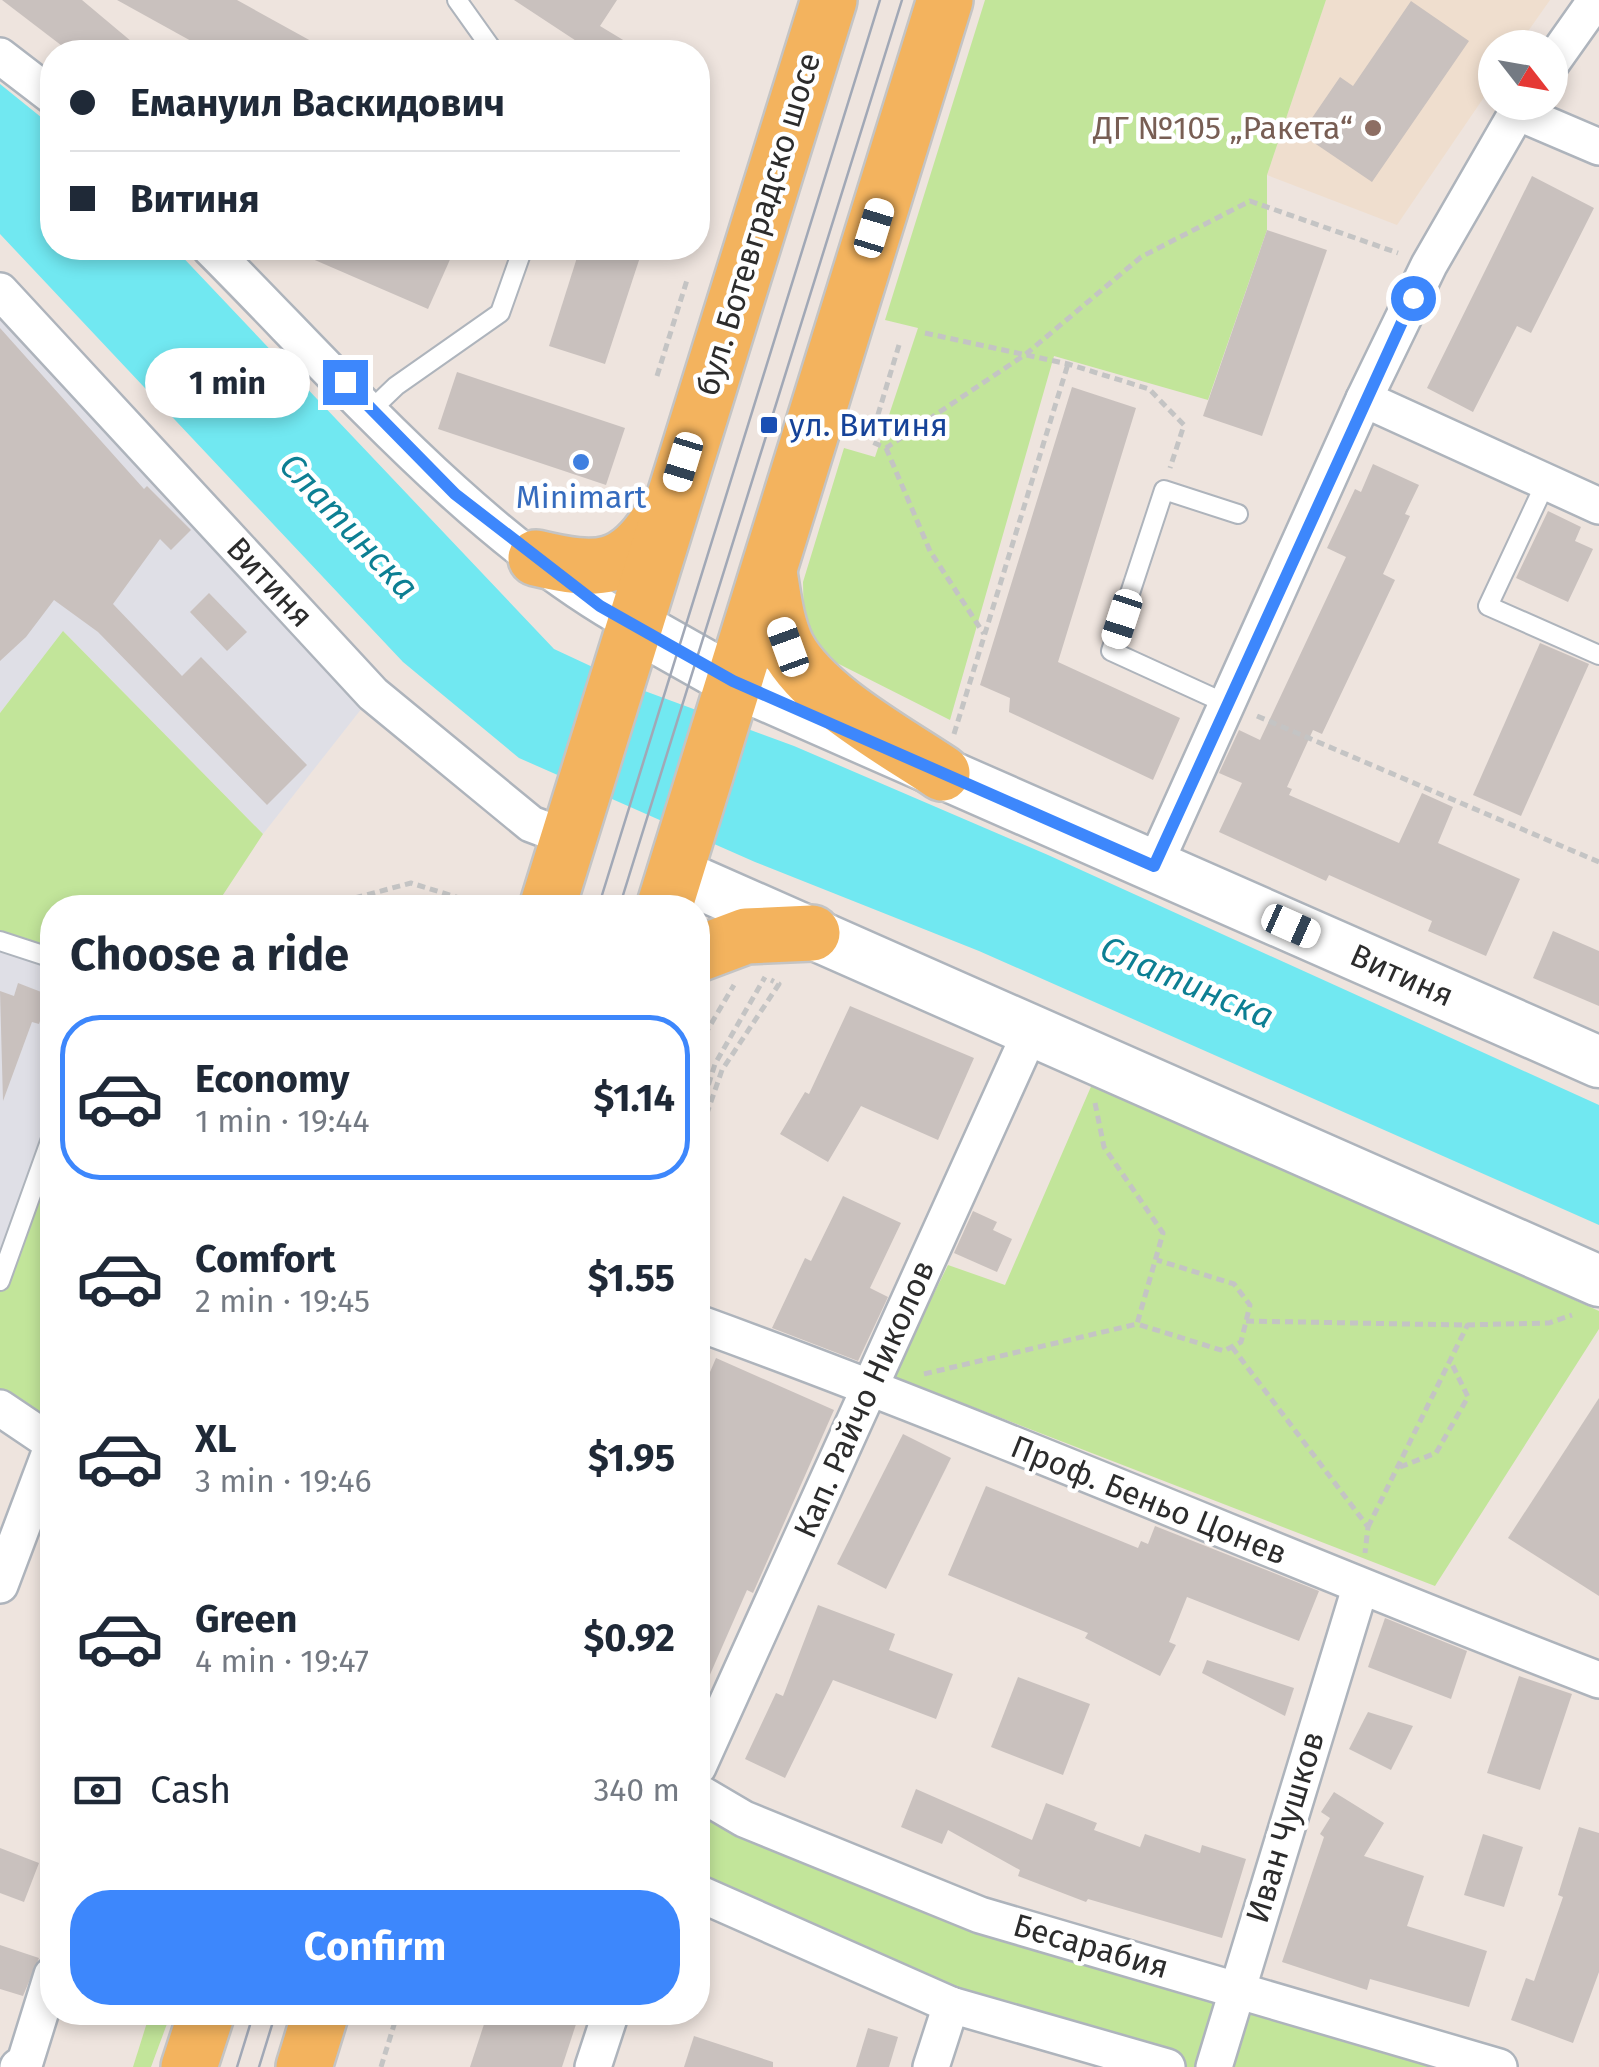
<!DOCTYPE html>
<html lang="en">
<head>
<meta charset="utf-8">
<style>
	:root { --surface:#fff; --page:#f2f2f3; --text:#1f2937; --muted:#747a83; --line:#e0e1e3; --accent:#3d87fc }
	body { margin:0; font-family:"Fira Sans",sans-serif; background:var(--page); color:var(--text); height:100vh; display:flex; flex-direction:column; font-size:38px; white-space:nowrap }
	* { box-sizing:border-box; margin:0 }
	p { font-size:32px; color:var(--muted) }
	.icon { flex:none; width:55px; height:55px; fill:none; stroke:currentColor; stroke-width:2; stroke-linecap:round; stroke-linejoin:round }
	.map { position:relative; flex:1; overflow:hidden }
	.details { position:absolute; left:40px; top:895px; width:670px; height:1130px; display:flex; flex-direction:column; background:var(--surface); border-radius:40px; box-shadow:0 5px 15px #0003 }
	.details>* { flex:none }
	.banner { position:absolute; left:40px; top:40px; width:670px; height:220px; border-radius:40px; box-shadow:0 5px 15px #0003; display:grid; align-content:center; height:220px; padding:0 30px; background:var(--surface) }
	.needle { width:65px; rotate:121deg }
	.tools { position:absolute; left:1478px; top:30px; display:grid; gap:20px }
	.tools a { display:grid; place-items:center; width:90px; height:90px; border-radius:50%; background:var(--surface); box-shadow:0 5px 15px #0003; font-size:50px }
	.end { position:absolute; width:45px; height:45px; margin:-22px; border:12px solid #3d87fc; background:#fff; box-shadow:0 0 0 5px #fff }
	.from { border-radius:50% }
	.bubble { position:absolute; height:70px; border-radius:35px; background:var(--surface); box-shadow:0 5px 15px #0003; font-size:32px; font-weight:700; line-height:70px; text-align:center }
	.car { position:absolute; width:30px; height:60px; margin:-30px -15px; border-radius:12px; box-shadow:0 0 8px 2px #0007; background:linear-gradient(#fff 24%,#345 0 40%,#fff 0 76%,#345 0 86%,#fff 0) }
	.banner b { display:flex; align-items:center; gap:35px; height:95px; font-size:38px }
	.banner b+b { border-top:2px solid var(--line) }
	.banner i { width:25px; height:25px; background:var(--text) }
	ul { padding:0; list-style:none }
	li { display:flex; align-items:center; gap:30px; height:165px; margin:0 20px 15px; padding:0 10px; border:5px solid transparent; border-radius:40px }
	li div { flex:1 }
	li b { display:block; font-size:38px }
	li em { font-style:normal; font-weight:700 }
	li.active { border-color:var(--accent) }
	li>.icon { width:90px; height:90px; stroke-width:1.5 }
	h2 { padding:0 30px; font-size:45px; line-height:120px }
	.pay { display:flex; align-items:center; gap:25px; height:110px; padding:0 30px; font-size:38px }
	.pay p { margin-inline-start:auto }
	.button { display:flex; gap:20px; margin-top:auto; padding:20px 30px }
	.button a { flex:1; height:115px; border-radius:40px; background:var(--accent); color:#fff; font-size:40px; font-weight:700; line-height:115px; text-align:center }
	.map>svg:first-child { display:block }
	.industrial { fill:#dfdfe6 }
	.education { fill:#efdece }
	.green { fill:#c2e59a }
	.water { fill:#71e8f1 }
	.building { fill:#c9c1be }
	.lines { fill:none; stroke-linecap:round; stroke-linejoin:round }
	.lane-casing { stroke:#aeb4bc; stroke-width:22 }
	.street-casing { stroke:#aeb4bc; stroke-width:40 }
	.secondary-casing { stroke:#aeb4bc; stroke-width:55 }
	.primary-casing { stroke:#c4c4c4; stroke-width:60 }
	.path { stroke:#c4c4c4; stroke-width:5; stroke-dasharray:8 5; stroke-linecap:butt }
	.lane { stroke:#fff; stroke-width:18 }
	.street { stroke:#fff; stroke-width:35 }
	.secondary { stroke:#fff; stroke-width:50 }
	.primary { stroke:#f3b35e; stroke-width:55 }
	.tram { stroke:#a1a8b6; stroke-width:2.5 }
	.route { stroke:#3d87fc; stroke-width:12 }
	.education-dot { fill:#8d6e63; stroke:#fff; stroke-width:4 }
	.transit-dot { fill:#1a4fb4; stroke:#fff; stroke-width:4 }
	.shop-dot { fill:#3f7fe0; stroke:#fff; stroke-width:4 }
	.labels { text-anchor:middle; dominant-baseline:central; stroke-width:9; stroke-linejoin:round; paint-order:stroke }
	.education-label { font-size:32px; fill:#785e54; stroke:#fff; text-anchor:end }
	.street-label { font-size:32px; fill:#2c2c2c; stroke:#fff }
	.transit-label { font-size:32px; fill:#164399; stroke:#fff; text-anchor:start }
	.shop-label { font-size:32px; fill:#366cbe; stroke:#fff }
	.water-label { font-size:35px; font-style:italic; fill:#0c7f93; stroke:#fff }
</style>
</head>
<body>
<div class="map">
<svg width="1599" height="2067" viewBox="0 0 1599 2067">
	<rect width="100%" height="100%" fill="#eee4de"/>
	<!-- industrial -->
	<g class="industrial">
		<path d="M0 291 373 694 263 834 64 632 0 713Z"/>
		<path d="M0 941 52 958V1136L0 1281Z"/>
	</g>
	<!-- education -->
	<path class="education" d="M1326 0H1550L1517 47 1495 48V81L1397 225 1267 175Z"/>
	<!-- green -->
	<g class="green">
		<path d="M985 0H1326L1267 175V230L1208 400 1054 356 950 720 827 658 804 627 803 582 844 448 875 457 918 328 885 320Z"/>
		<path d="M63 631 263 834 215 907 52 908V958L0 941V713Z"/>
		<path d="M1093 1082 1599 1311V1329L1435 1586 893 1376 948 1265 1005 1285Z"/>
		<path d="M52 1136V1443L0 1408V1281Z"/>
		<path d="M698 1792 744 1819 1499 2067H1167L698 1893Z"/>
		<path d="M150 2013H171L151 2067H133Z"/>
	</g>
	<!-- water -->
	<path class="water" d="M0 84 52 126V248H174L554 649 642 690 794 746 1048 855 1599 1105V1225L979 951 755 862 519 758 403 662 0 234Z"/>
	<!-- building -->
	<g class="building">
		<path d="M2 0H82L144 52H70Z"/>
		<path d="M117 0H237L331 52H211Z"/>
		<path d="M514 0H617L600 26 643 52H593Z"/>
		<path d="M1411 1 1469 41 1372 182 1301 134 1340 77 1353 86Z"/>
		<path d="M1532 176 1594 208 1531 333 1517 326 1473 412 1427 388Z"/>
		<path d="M1267 230 1327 250 1262 436 1203 416Z"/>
		<path d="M287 248H434L452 255 428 309Z"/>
		<path d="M580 248H643L605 364 549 346Z"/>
		<path d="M0 328 144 489 147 486 191 530 171 550 160 539 113 604 182 676 201 657 307 765 267 805 98 632 54 600 26 637 0 661Z"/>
		<path d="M457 372 625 428 606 485 438 429Z"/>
		<path d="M1072 387 1136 408 1058 662 1180 718 1153 780 1009 712 1010 698 980 685Z"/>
		<path d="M1373 464 1419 485 1405 514 1410 516 1383 574 1395 580 1322 734 1313 730 1287 787 1292 789 1289 795 1399 843 1422 793 1453 807 1438 843 1520 879 1486 956 1428 931 1432 921 1329 875 1326 881 1219 832 1242 783 1219 773 1239 730 1260 740 1346 557 1327 548 1355 489 1361 492Z"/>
		<path d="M1548 511 1581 527 1575 541 1593 549 1568 602 1516 578Z"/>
		<path d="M209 593 247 632 227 651 190 612Z"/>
		<path d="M1540 643 1589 664 1521 816 1473 795Z"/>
		<path d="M1553 931 1599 951V1006L1533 978Z"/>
		<path d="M18 983 49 995 39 1024 32 1022 3 1101 0 991 14 996Z"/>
		<path d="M850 1006 974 1058 938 1140 861 1106 828 1162 780 1134 805 1092 809 1094Z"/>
		<path d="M843 1196 901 1223 870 1288 888 1297 858 1361 772 1328 805 1258 811 1261Z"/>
		<path d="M973 1211 997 1222 993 1230 1012 1239 997 1272 954 1253Z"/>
		<path d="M716 1358 834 1410 753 1593 747 1590 698 1702V1400Z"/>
		<path d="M1599 1398V1596L1508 1538Z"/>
		<path d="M903 1434 951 1458 886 1589 837 1564Z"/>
		<path d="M986 1486 1138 1548 1141 1541 1148 1544 1155 1526 1319 1591 1299 1641 1187 1597 1169 1642 1176 1645 1160 1676 1085 1638 1088 1633 948 1575Z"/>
		<path d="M818 1605 895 1634 889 1650 953 1674 936 1719 833 1680 785 1778 745 1759 776 1693 783 1696Z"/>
		<path d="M1385 1618 1467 1651 1451 1699 1368 1667Z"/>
		<path d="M1207 1660 1294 1688 1285 1716 1202 1673Z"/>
		<path d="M1519 1676 1572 1694 1540 1790 1487 1773Z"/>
		<path d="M1018 1677 1090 1704 1063 1775 991 1747Z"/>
		<path d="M1368 1712 1413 1726 1391 1770 1349 1749Z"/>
		<path d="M916 1789 1032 1840 1046 1803 1097 1823 1094 1830 1140 1847 1145 1834 1200 1853 1202 1845 1246 1859 1222 1938 1088 1899 1086 1902 1018 1876 1020 1870 948 1830 942 1844 901 1827Z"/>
		<path d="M1334 1792 1384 1823 1364 1856 1424 1876 1407 1926 1487 1951 1469 2007 1370 1979 1367 1990 1282 1962 1324 1837 1320 1834 1330 1818 1321 1812Z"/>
		<path d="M1579 1827 1599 1833V1972L1573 2043 1511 2020 1526 1978 1534 1981 1563 1897 1558 1895Z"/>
		<path d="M1483 1834 1523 1847 1504 1907 1464 1895Z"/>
		<path d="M0 1848 39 1863 24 1902 0 1893Z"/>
		<path d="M0 1945 39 1958 23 1996 0 1989Z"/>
		<path d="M488 2012H580L562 2067H470Z"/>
		<path d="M868 2028 898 2037 889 2067H856Z"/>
		<path d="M694 2036 773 2062V2067H684Z"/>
	</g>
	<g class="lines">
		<defs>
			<g id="lane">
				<path d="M457 0 494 52"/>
				<path d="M372 409 396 386 500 313 523 248"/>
				<path d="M1546 482 1488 606 1599 655"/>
				<path d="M1227 704 1111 651 1164 490 1238 514"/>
				<path d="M0 941 52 958"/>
				<path d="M0 1281 52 1136"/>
			</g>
			<g id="street">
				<path d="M0 56 52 96"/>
				<path d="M1550 65 1596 0"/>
				<path d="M1517 112 1599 147"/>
				<path d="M210 248C335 373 477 539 632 624"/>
				<path d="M0 291 373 694 531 824 568 838"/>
				<path d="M1364 399 1599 506"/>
				<path d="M1154 866 1364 399 1429 265 1523 102"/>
				<path d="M698 1323C1001 1433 1297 1564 1599 1680"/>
				<path d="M0 1408 52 1443"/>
				<path d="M0 1585 52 1447"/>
				<path d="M698 1767 1031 1031"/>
				<path d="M698 1792 744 1819 980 1915 1499 2067"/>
				<path d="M698 1893 951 2005 1167 2067"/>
				<path d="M18 2067 25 2062 52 1975"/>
				<path d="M593 2067 611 2012"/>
				<path d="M931 2067 951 2005"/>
				<path d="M1214 2067 1360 1588"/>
			</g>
			<g id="secondary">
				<path d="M632 624 733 681 1599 1062"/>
				<path d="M675 873 1599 1281"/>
			</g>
			<g id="primary">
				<path d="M536 558C598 573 628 573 663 513"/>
				<path d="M769 572C773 597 776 624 787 647 813 697 896 742 942 773"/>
				<path d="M547 908 829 0"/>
				<path d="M664 908 945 0"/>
				<path d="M698 954 746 936 812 933"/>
				<path d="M189 2067 207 2012"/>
				<path d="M304 2067 321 2012"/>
			</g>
		</defs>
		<!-- lane casing -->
		<use href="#lane" class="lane-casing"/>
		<!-- street casing -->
		<use href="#street" class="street-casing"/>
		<!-- secondary casing -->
		<use href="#secondary" class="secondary-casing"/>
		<!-- primary casing -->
		<use href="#primary" class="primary-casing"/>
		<!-- path -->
		<g class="path">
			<path d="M925 333 1068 364 1149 389 1184 425 1170 468"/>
			<path d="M899 345 870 441 886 448 1026 354 1141 257 1250 201 1398 253"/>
			<path d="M657 376 687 280"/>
			<path d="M886 448 930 551 984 634"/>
			<path d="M1257 716 1599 862"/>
			<path d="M954 734 1068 364"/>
			<path d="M317 908 411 883 485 906"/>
			<path d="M698 1046 734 985"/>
			<path d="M1095 1103 1104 1147 1163 1233 1137 1324 1224 1351 1241 1342 1250 1305 1234 1284 1157 1260"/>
			<path d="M706 1117 699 1115 715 1064 765 977"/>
			<path d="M698 1139 722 1070 779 984 771 980"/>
			<path d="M1246 1321 1462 1325 1549 1323 1572 1315"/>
			<path d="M1232 1347 1368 1527 1365 1553"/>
			<path d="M924 1374 1137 1324"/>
			<path d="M1400 1467 1436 1453 1468 1397 1450 1360"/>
			<path d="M1368 1527 1468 1324"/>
			<path d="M381 2067 398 2012"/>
		</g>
		<!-- lane -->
		<use href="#lane" class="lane"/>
		<!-- street -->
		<use href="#street" class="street"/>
		<!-- secondary -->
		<use href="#secondary" class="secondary"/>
		<!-- primary -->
		<use href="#primary" class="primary"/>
		<!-- tram -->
		<g class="tram">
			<path d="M598 908 880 0"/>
			<path d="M619 908 902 0"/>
			<path d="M237 2067 254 2012"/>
			<path d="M259 2067 276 2012"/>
		</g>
	</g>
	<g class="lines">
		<!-- route -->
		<path class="route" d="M345 382 455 494 600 606 733 681 1154 866 1413 298"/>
	</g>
	<!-- markers -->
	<circle class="education-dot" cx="1373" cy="128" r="10"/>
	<rect class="transit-dot" x="759" y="415" width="20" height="20" rx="5"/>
	<circle class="shop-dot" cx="581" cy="462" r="10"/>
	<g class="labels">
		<!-- education labels -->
		<g class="education-label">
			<text x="1353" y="128">ДГ №105 „Ракета“</text>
		</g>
		<!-- street labels -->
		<g class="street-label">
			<text transform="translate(758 224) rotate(-73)">бул. Ботевградско шосе</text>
			<text transform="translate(270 582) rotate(47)">Витиня</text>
			<text transform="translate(1402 975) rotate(24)">Витиня</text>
			<text transform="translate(864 1399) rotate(-66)">Кап. Райчо Николов</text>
			<text transform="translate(1149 1500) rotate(22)">Проф. Беньо Цонев</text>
			<text transform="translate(1285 1827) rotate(-73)">Иван Чушков</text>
			<text transform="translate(1091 1946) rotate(16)">Бесарабия</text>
		</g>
		<!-- transit labels -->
		<g class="transit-label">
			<text x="789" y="425">ул. Витиня</text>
		</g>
		<!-- shop labels -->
		<g class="shop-label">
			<text x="581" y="497">Minimart</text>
		</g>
		<!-- water labels -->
		<g class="water-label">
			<text transform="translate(349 526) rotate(47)">Слатинска</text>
			<text transform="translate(1187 982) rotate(23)">Слатинска</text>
		</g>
	</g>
</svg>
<div class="tools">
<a><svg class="needle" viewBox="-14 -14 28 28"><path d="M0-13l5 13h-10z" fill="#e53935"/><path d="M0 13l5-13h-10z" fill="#747a83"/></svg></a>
</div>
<i class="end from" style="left:1413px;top:298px"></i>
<i class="end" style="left:345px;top:382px"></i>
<div class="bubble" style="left:145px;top:348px;width:165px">1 min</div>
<i class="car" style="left:874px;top:228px;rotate:17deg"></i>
<i class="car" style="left:683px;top:462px;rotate:197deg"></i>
<i class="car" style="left:1122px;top:619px;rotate:198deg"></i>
<i class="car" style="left:788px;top:647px;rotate:340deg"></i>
<i class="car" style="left:1291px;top:926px;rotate:114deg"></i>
<div class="banner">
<b><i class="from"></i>Емануил Васкидович</b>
<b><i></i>Витиня</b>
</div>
<section class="details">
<h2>Choose a ride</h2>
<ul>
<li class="active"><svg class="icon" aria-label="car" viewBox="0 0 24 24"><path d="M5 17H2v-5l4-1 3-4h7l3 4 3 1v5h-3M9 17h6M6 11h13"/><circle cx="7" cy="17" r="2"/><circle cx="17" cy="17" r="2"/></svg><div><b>Economy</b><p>1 min · 19:44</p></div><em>$1.14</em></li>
<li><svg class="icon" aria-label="car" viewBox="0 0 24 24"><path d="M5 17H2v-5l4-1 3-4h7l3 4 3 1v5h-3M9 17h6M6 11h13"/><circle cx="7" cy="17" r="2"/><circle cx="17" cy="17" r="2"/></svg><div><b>Comfort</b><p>2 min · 19:45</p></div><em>$1.55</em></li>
<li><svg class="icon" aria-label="car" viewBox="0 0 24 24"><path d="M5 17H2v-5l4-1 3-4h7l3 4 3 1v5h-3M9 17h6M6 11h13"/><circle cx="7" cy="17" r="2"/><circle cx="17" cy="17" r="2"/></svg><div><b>XL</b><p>3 min · 19:46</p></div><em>$1.95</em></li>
<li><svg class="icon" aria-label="car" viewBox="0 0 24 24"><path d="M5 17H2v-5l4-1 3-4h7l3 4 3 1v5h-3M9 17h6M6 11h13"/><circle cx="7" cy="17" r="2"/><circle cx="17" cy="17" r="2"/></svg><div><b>Green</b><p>4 min · 19:47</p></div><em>$0.92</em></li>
</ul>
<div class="pay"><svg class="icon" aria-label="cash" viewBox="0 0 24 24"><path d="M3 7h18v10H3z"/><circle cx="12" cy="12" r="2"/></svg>Cash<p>340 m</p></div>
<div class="button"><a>Confirm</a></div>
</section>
</div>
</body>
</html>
